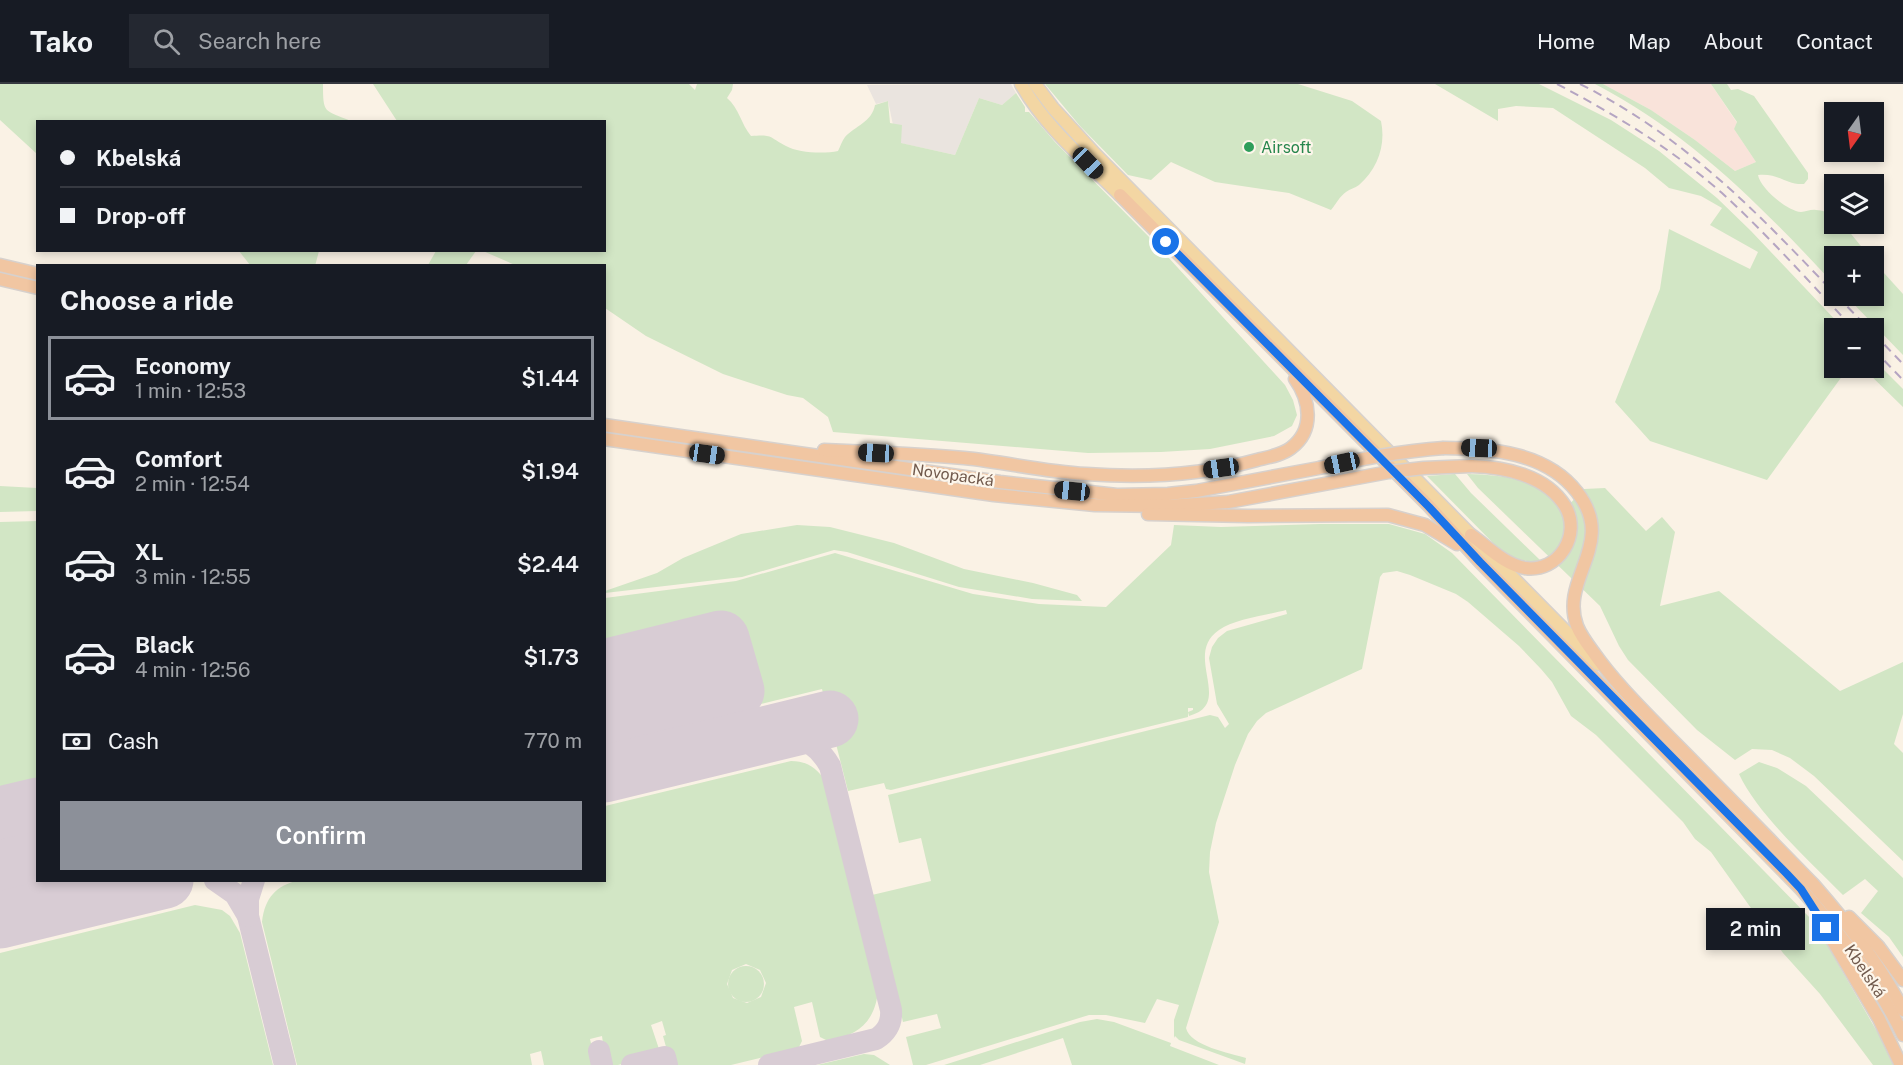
<!DOCTYPE html>
<html lang="en">
<head>
<meta charset="utf-8">
<style>
	:root { --surface:#171b24; --page:#242831; --text:#f1f3f6; --muted:#9ea1a6; --line:#363941; --accent:#8c9099 }
	body { margin:0; font-family:"Public Sans",sans-serif; background:var(--page); color:var(--text); height:100vh; display:flex; flex-direction:column; font-size:22px; white-space:nowrap }
	* { box-sizing:border-box; margin:0 }
	p { font-size:20px; color:var(--muted) }
	.icon { flex:none; width:33px; height:33px; fill:none; stroke:currentColor; stroke-width:2; stroke-linecap:round; stroke-linejoin:round }
	.map { position:relative; flex:1; overflow:hidden }
	.sheet { position:absolute; left:36px; top:180px; width:570px; height:618px; display:flex; flex-direction:column; background:var(--surface); border-radius:0px; box-shadow:0 3px 9px #0003 }
	.sheet>* { flex:none }
	.guide { position:absolute; left:36px; top:36px; width:570px; height:132px; border-radius:0px; box-shadow:0 3px 9px #0003; display:grid; align-content:center; height:132px; padding:0 24px; background:var(--surface) }
	.needle { width:39px; rotate:194deg }
	.controls { position:absolute; left:1824px; top:18px; display:grid; gap:12px }
	.controls a { display:grid; place-items:center; width:60px; height:60px; border-radius:0px; background:var(--surface); box-shadow:0 3px 9px #0003; font-size:30px }
	.end { position:absolute; width:27px; height:27px; margin:-14px; border:8px solid #1a73e8; background:#fff; box-shadow:0 0 0 3px #fff }
	.from { border-radius:50% }
	.bubble { position:absolute; height:42px; border-radius:0px; background:var(--surface); box-shadow:0 3px 9px #0003; font-size:20px; font-weight:600; line-height:42px; text-align:center }
	.car { position:absolute; width:18px; height:36px; margin:-18px -9px; border-radius:8px; box-shadow:0 0 4px 2px #0007; background:linear-gradient(#222 24%,#8ab4d8 0 40%,#222 0 76%,#8ab4d8 0 86%,#222 0) }
	.guide b { display:flex; align-items:center; gap:21px; height:57px; font-size:22px }
	.guide b+b { border-top:2px solid var(--line) }
	.guide i { width:15px; height:15px; background:var(--text) }
	ul { padding:0; list-style:none }
	li { display:flex; align-items:center; gap:18px; height:84px; margin:0 12px 9px; padding:0 12px; border:3px solid transparent; border-radius:0px }
	li div { flex:1 }
	li b { display:block; font-size:22px }
	li em { font-style:normal; font-weight:600 }
	li.current { border-color:var(--accent) }
	li>.icon { width:54px; height:54px; stroke-width:1.5 }
	h2 { padding:0 24px; font-size:27px; line-height:72px }
	.pay { display:flex; align-items:center; gap:15px; height:66px; padding:0 24px; font-size:22px }
	.pay p { margin-inline-start:auto }
	.cta { display:flex; gap:12px; margin-top:auto; padding:12px 24px }
	.cta a { flex:1; height:69px; border-radius:0px; background:var(--accent); color:#fff; font-size:24px; font-weight:600; line-height:69px; text-align:center }
	header { display:flex; align-items:center; gap:36px; box-sizing:border-box; height:84px; padding:0 30px; background:var(--surface); border-bottom:2px solid var(--line) }
	header strong { font-size:28px }
	nav { display:flex; gap:33px; margin-inline-start:auto; font-size:21px }
	.search { width:420px; height:54px; background:var(--page); display:flex; align-items:center; gap:15px; box-sizing:border-box; padding:0 21px; border-radius:0px; color:var(--muted); font-size:22px }
	.map>svg:first-child { display:block }
	.commercial { fill:#f9e3da }
	.industrial { fill:#eae4df }
	.green { fill:#d2e6c5; fill-rule:evenodd }
	.lines { fill:none; stroke-linecap:round; stroke-linejoin:round }
	.taxiway { stroke:#d8ccd4; stroke-width:22 }
	.runway { stroke:#d8ccd4; stroke-width:57 }
	.primary-casing { stroke:#d7d1cd; stroke-width:15 }
	.trunk-casing { stroke:#d7d1cd; stroke-width:15 }
	.primary { stroke:#f3d6a3; stroke-width:12 }
	.trunk { stroke:#f1c6a2; stroke-width:12 }
	.rail { stroke:#b5a5c2; stroke-width:2; stroke-dasharray:9 6; stroke-linecap:butt }
	.trunk-bridge-casing { stroke:#d7d1cd; stroke-width:15; stroke-linecap:butt }
	.trunk-bridge { stroke:#f1c6a2; stroke-width:12 }
	.route { stroke:#1a73e8; stroke-width:8 }
	.leisure-dot { fill:#2e9e5b; stroke:#fdf6eb; stroke-width:2 }
	.labels { text-anchor:middle; dominant-baseline:central; stroke-width:4.5; stroke-linejoin:round; paint-order:stroke }
	.leisure-label { font-size:16px; fill:#27864d; stroke:#fdf6eb; text-anchor:start }
	.street-label { font-size:16px; fill:#715a4d; stroke:#fdf6eb }
</style>
</head>
<body>
<header>
<strong>Tako</strong>
<div class="search"><svg class="icon" aria-label="search" viewBox="0 0 24 24"><circle cx="10" cy="10" r="6"/><path d="M15 15l6 6"/></svg>Search here</div>
<nav><a>Home</a><a>Map</a><a>About</a><a>Contact</a></nav>
</header>
<div class="map">
<svg width="1903" height="981" viewBox="0 0 1903 981">
	<rect width="100%" height="100%" fill="#faf2e5"/>
	<!-- commercial -->
	<path class="commercial" d="M1603 0H1711L1737 39 1734 45 1756 78 1735 87 1695 56 1651 26Z"/>
	<!-- industrial -->
	<path class="industrial" d="M1011 0 1016 9 1002 21 979 14 955 71 900 59 893 41 888 17 876 20 867 1Z"/>
	<!-- green -->
	<g class="green">
		<path d="M0 0H323C323 30 324 26 351 37L38 38 37 70 0 36Z"/>
		<path d="M373 0H689L695 6 697 0H733L732 6 727 14C739 24 741 40 751 52 773 50 769 53 786 62 798 69 824 70 838 67 840 63 842 57 845 53 855 42 872 38 875 21L888 17 890 39 902 41 901 59 955 71 979 14 1002 21 1016 9 1025 23V28H1029L1055 58 1157 161 1285 301 1293 316 1297 331 1292 342 1274 352 1210 365 1161 368 1088 369 833 348 828 333 803 314 787 311 723 290 646 252 605 224 604 182 515 181 483 167 604 166V38L397 37Z"/>
		<path d="M1045 0H1298L1352 17 1381 37C1386 61 1378 84 1359 101 1355 104 1350 105 1346 108 1340 112 1336 120 1331 126L1289 109 1215 98 1171 78 1151 96 1128 91 1080 42Z"/>
		<path d="M1435 0H1539L1611 36 1659 67 1717 114 1751 147 1843 244H1834V284H1848L1767 396 1650 357 1615 318 1660 205 1669 145 1750 185 1758 168 1710 141 1722 124 1701 112 1669 104 1645 84 1553 24 1516 22 1498 25V37Z"/>
		<path d="M1595 0H1603L1651 26 1695 56 1735 87 1756 78 1734 45 1737 38 1711 0H1727L1731 6 1738 5 1754 12 1808 89V95L1804 100C1785 101 1780 89 1758 91 1760 104 1787 127 1801 128 1806 128 1811 125 1816 126 1822 126 1829 129 1834 131V140H1843L1869 172H1834V200C1761 122 1691 50 1595 0Z"/>
		<path d="M239 167H319L315 182 250 181Z"/>
		<path d="M436 167V166L476 167 466 181H428Z"/>
		<path d="M1874 178 1903 210V271L1846 212H1874Z"/>
		<path d="M1874 276 1903 305V323L1863 284H1874Z"/>
		<path d="M1455 390 1471 409 1541 477C1527 479 1513 475 1500 466L1427 392Z"/>
		<path d="M1467 390C1503 391 1540 394 1562 428L1584 405 1605 404 1646 447 1662 433 1675 448 1660 522 1719 507 1840 607 1903 578V630L1894 660 1903 669V777L1814 692 1790 674 1772 666 1752 665 1735 676 1697 646 1628 576 1619 562 1600 522 1478 404Z"/>
		<path d="M0 402 37 404V427L0 428Z"/>
		<path d="M38 437 37 795 0 804V438Z"/>
		<path d="M1320 440H1389L1425 450 1452 469 1814 838 1879 951 1893 981H1873L1820 910 1783 869 1711 768 1695 755 1683 738 1596 651 1571 632 1552 598 1541 585 1519 562 1468 518 1456 510 1410 491 1397 487 1383 489 1380 493 1362 585 1266 629 1257 637 1248 650 1235 681 1216 739 1210 768 1209 788 1219 838 1186 944C1190 962 1230 969 1246 974L1245 980 1179 956 1175 952 1174 954V936L1179 921 1157 915 1145 939 1106 931H1089L926 981H913L906 953 941 944 937 930 903 938 872 811 931 797 921 754 899 759 888 711 1210 631 1218 633 1225 644 1229 640 1217 620 1209 574 1212 563 1218 554 1227 547 1287 530 1286 526C1268 531 1234 535 1219 546 1182 571 1235 620 1189 632L1188 628 1193 626V624H1188V633L891 706 886 705 884 699 848 707 822 605 605 658V514L736 497 835 469 973 510 1039 520 1106 523 1171 461 1174 441 1221 443Z"/>
		<path d="M797 441 830 443 894 459 964 485 1033 499 1077 511 1082 517 1032 515 959 503 847 468 834 466 742 493 605 509V507L657 489 683 474 741 450Z"/>
		<path d="M791 677C807 677 817 684 826 698L878 908C874 939 858 951 828 957L820 953 812 918 794 923 802 957 798 965 731 981H671L663 952 666 951 662 937 651 941 661 971H651V973L618 981H606L602 952 590 955 593 968H596L599 981H544L541 967 530 970 532 981H297L262 838C265 813 276 802 299 796H604L605 722ZM746 880 760 886 766 899 761 913 747 919 733 914 727 900 732 886Z"/>
		<path d="M1759 678 1777 684 1806 702 1903 794V873L1889 853 1861 829 1878 807 1865 795 1843 811C1810 777 1758 731 1739 690Z"/>
		<path d="M195 821 222 826 230 832 240 849 273 981H0V869Z"/>
		<circle cx="746" cy="900" r="18"/>
		<path d="M1097 935 1114 938 1171 959 1170 962 1219 981H1072L1063 954 980 981H944L1080 938Z"/>
		<path d="M864 970 874 971 890 981H817Z"/>
	</g>
	<g class="lines">
		<!-- taxiway -->
		<g class="taxiway">
			<path d="M693 670C710 666 727 662 744 658 780 649 809 645 830 682L891 926C892 939 887 948 876 955L769 981"/>
			<path d="M215 796 235 810 248 832 285 981"/>
			<path d="M108 812 172 796"/>
			<path d="M248 832V815L254 796"/>
			<path d="M599 967 602 981"/>
			<path d="M632 981 665 973 667 981"/>
		</g>
		<!-- runway -->
		<g class="runway">
			<path d="M604 584 721 555 736 607 604 639"/>
			<path d="M604 690 830 635"/>
			<path d="M0 731 38 722"/>
			<path d="M0 785 38 776"/>
			<path d="M0 836 165 796"/>
		</g>
		<defs>
			<g id="primary">
				<path d="M1021 0C1045 43 1086 77 1120 111"/>
				<path d="M1035 0 1053 24 1095 70 1598 580"/>
			</g>
			<g id="trunk">
				<path d="M1120 111 1429 422 1480 478 1801 805C1841 850 1877 897 1903 951"/>
				<path d="M0 181 38 190"/>
				<path d="M0 195 38 204"/>
				<path d="M604 341 1000 398 1117 411 1168 410 1196 407 1319 384"/>
				<path d="M604 355 994 411 1095 421 1166 422 1228 418 1389 388"/>
				<path d="M1444 364C1490 364 1546 368 1577 408 1618 460 1559 494 1577 542 1581 552 1588 561 1594 569 1616 600 1643 626 1670 654 1718 702 1765 751 1813 800 1847 839 1879 879 1903 926"/>
				<path d="M824 366C871 368 918 370 964 374 1005 378 1045 388 1086 390 1142 394 1203 391 1257 376 1269 373 1282 371 1291 364 1315 346 1310 316 1295 295"/>
				<path d="M1148 430 1248 432 1388 431 1425 441 1457 460"/>
				<path d="M1471 451C1487 462 1505 481 1525 484 1559 489 1582 450 1565 422 1546 391 1504 383 1471 382"/>
				<path d="M1849 833 1878 862 1903 896"/>
				<path d="M1821 837 1879 935 1901 981"/>
			</g>
		</defs>
		<!-- primary casing -->
		<use href="#primary" class="primary-casing"/>
		<!-- trunk casing -->
		<use href="#trunk" class="trunk-casing"/>
		<!-- primary -->
		<use href="#primary" class="primary"/>
		<!-- trunk -->
		<use href="#trunk" class="trunk"/>
		<!-- rail -->
		<g class="rail">
			<path d="M1557 0C1616 31 1672 65 1722 109 1768 151 1810 199 1853 244"/>
			<path d="M1580 0C1684 52 1756 127 1834 209"/>
			<path d="M1837 212 1868 244"/>
			<path d="M1874 250 1903 280"/>
			<path d="M1874 266 1903 296"/>
		</g>
		<defs>
			<g id="trunk-bridge">
				<path d="M1319 384C1361 375 1401 367 1444 364"/>
				<path d="M1389 388 1424 384 1471 382"/>
			</g>
		</defs>
		<!-- trunk-bridge casing -->
		<use href="#trunk-bridge" class="trunk-bridge-casing"/>
		<!-- trunk-bridge -->
		<use href="#trunk-bridge" class="trunk-bridge"/>
	</g>
	<g class="lines">
		<!-- route -->
		<path class="route" d="M1166 158 1429 423 1480 478 1787 790 1801 805 1826 844"/>
	</g>
	<!-- markers -->
	<circle class="leisure-dot" cx="1249" cy="63" r="6"/>
	<g class="labels">
		<!-- leisure labels -->
		<g class="leisure-label">
			<text x="1261" y="63">Airsoft</text>
		</g>
		<!-- street labels -->
		<g class="street-label">
			<text transform="translate(953 391) rotate(8)">Novopacká</text>
			<text transform="translate(1865 887) rotate(56)">Kbelská</text>
		</g>
	</g>
</svg>
<div class="controls">
<a><svg class="needle" viewBox="-14 -14 28 28"><path d="M0-13l5 13h-10z" fill="#e53935"/><path d="M0 13l5-13h-10z" fill="#9ea1a6"/></svg></a>
<a><svg class="icon" aria-label="layers" viewBox="0 0 24 24"><path d="M12 4l9 5-9 5-9-5zM3 14l9 5 9-5"/></svg></a>
<a>+</a>
<a>−</a>
</div>
<i class="end from" style="left:1166px;top:158px"></i>
<i class="end" style="left:1826px;top:844px"></i>
<div class="bubble" style="left:1706px;top:824px;width:99px">2 min</div>
<i class="car" style="left:1088px;top:79px;rotate:136deg"></i>
<i class="car" style="left:1479px;top:364px;rotate:272deg"></i>
<i class="car" style="left:876px;top:369px;rotate:273deg"></i>
<i class="car" style="left:707px;top:370px;rotate:98deg"></i>
<i class="car" style="left:1342px;top:379px;rotate:258deg"></i>
<i class="car" style="left:1221px;top:384px;rotate:262deg"></i>
<i class="car" style="left:1072px;top:407px;rotate:276deg"></i>
<div class="guide">
<b><i class="from"></i>Kbelská</b>
<b><i></i>Drop-off</b>
</div>
<section class="sheet">
<h2>Choose a ride</h2>
<ul>
<li class="current"><svg class="icon" aria-label="car" viewBox="0 0 24 24"><path d="M5 17H2v-5l4-1 3-4h7l3 4 3 1v5h-3M9 17h6M6 11h13"/><circle cx="7" cy="17" r="2"/><circle cx="17" cy="17" r="2"/></svg><div><b>Economy</b><p>1 min · 12:53</p></div><em>$1.44</em></li>
<li><svg class="icon" aria-label="car" viewBox="0 0 24 24"><path d="M5 17H2v-5l4-1 3-4h7l3 4 3 1v5h-3M9 17h6M6 11h13"/><circle cx="7" cy="17" r="2"/><circle cx="17" cy="17" r="2"/></svg><div><b>Comfort</b><p>2 min · 12:54</p></div><em>$1.94</em></li>
<li><svg class="icon" aria-label="car" viewBox="0 0 24 24"><path d="M5 17H2v-5l4-1 3-4h7l3 4 3 1v5h-3M9 17h6M6 11h13"/><circle cx="7" cy="17" r="2"/><circle cx="17" cy="17" r="2"/></svg><div><b>XL</b><p>3 min · 12:55</p></div><em>$2.44</em></li>
<li><svg class="icon" aria-label="car" viewBox="0 0 24 24"><path d="M5 17H2v-5l4-1 3-4h7l3 4 3 1v5h-3M9 17h6M6 11h13"/><circle cx="7" cy="17" r="2"/><circle cx="17" cy="17" r="2"/></svg><div><b>Black</b><p>4 min · 12:56</p></div><em>$1.73</em></li>
</ul>
<div class="pay"><svg class="icon" aria-label="cash" viewBox="0 0 24 24"><path d="M3 7h18v10H3z"/><circle cx="12" cy="12" r="2"/></svg>Cash<p>770 m</p></div>
<div class="cta"><a>Confirm</a></div>
</section>
</div>
</body>
</html>
